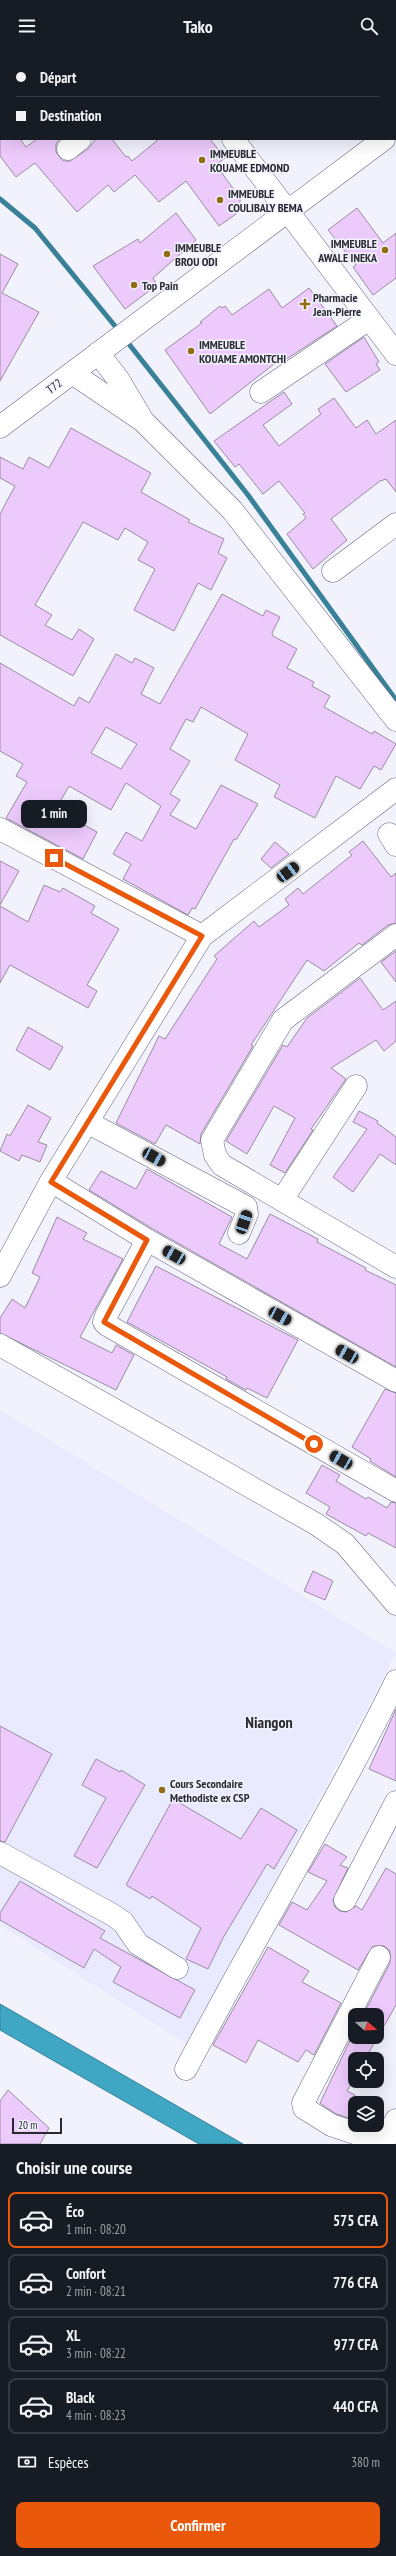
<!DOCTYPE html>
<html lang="fr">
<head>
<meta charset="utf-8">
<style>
	:root { --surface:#171b24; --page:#242831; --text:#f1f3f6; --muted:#9ea1a6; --line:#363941; --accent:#ea580c }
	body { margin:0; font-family:"PT Sans Narrow",sans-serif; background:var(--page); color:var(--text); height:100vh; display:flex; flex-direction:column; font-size:15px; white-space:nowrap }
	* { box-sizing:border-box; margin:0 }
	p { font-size:13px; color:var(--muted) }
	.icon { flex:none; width:22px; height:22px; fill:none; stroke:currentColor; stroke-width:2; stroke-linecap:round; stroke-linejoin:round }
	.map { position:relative; height:2092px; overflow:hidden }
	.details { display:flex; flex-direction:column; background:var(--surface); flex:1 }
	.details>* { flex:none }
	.banner { position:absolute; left:0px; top:0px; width:396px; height:88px; box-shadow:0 4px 16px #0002; display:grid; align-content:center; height:88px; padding:0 16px; background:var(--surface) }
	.needle { width:26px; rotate:109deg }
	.buttons { position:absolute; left:348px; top:1956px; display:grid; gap:8px }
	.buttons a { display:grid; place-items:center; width:36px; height:36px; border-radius:8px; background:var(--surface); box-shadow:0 4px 16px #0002; font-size:20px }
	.scale { position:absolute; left:12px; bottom:10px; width:50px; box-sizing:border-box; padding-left:4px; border:2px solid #292932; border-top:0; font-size:11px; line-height:14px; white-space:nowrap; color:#292932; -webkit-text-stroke:3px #f1f2fc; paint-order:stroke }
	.end { position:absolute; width:18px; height:18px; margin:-9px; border:5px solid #ea580c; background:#fff; box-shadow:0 0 0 2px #fff }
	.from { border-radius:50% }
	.bubble { position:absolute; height:28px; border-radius:8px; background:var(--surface); box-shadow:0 4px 16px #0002; font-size:13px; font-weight:700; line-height:28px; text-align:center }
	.car { position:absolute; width:12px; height:24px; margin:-12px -6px; border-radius:5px; box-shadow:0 0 3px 1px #0007; background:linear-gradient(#222 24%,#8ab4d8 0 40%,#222 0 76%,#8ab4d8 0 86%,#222 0) }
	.banner b { display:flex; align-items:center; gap:14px; height:38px; font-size:15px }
	.banner b+b { border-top:1px solid var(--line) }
	.banner i { width:10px; height:10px; background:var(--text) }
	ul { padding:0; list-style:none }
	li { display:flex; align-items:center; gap:12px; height:56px; margin:0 8px 6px; padding:0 8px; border:2px solid var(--line); border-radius:8px }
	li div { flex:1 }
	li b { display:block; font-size:15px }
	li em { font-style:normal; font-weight:700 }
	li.active { border-color:var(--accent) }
	li>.icon { width:36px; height:36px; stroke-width:1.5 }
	h2 { padding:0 16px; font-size:18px; line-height:48px }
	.pay { display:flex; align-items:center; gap:10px; height:44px; padding:0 16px; font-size:15px }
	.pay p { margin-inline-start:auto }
	.button { display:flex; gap:8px; margin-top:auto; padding:8px 16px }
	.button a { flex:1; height:46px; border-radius:8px; background:var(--accent); color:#fff; font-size:16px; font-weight:700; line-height:46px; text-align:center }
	header { display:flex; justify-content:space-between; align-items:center; height:52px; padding:0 16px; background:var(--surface); font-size:18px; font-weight:700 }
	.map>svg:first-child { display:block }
	.built { fill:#e9eafe }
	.water { fill:#3fa7c4; stroke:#388198 }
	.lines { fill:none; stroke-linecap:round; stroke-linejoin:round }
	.stream { stroke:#388198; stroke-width:5 }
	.building { fill:#edcafc; stroke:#9a8ca1; fill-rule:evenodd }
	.minor-casing { stroke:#67687e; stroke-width:23 }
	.minor { stroke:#fff; stroke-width:22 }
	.route { stroke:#ea580c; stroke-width:5 }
	.poi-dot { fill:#916c13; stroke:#f1f2fc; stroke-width:1.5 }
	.labels { text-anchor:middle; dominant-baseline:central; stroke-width:3; stroke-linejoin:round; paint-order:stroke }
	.poi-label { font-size:12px; font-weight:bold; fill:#292932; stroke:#f1f2fc; text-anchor:start }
	.street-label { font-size:12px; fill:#292932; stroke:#f1f2fc }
	.district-label { font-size:16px; font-weight:bold; fill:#292932; stroke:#f1f2fc }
</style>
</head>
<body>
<header><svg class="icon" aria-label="menu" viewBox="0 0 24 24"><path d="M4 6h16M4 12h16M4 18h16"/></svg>Tako<svg class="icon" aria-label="search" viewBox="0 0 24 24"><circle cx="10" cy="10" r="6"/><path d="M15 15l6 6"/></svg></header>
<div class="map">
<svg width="396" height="2092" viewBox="0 0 396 2092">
	<rect width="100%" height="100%" fill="#f1f2fc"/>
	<!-- built -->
	<path class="built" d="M0 1358 396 1601 188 1993 0 1873Z"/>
	<!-- water -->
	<path class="water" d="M0 1952 243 2092H199L0 1978Z"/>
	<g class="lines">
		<!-- stream -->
		<g class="stream">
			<path d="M0 147 35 176 119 279"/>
			<path d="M125 287 248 443 396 648"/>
		</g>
	</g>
	<!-- building -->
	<g class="building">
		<path d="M0 87H20L26 95 37 87H60L56 92V100L63 109H70L88 97 96 87H112L126 105 128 104 132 109 159 87H210L225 106 216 113 240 146V154L236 162 219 174 186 129 159 150 135 123 114 140 108 133 77 160 35 111 16 125 0 104Z"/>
		<path d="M357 156 383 191 396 181V226L373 243 353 215 356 213 328 178Z"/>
		<path d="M176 161 196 188 153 226 157 233 125 257 93 214 138 187 140 191Z"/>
		<path d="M0 202 18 212 2 241 39 260 0 329Z"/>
		<path d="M309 236 337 274 285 308 283 305 210 362 165 298 202 271 200 270 220 254 222 256 225 254 232 263 269 237 282 256Z"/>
		<path d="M364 285 379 310 376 312 380 318 346 340 325 312Z"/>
		<path d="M284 340 292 352 263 373 279 394 321 362 318 357 334 346 356 376 367 368 376 382 396 368V440L386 427 380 429 331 467 347 488 313 517 287 482 306 466 303 462 305 461 279 429 263 442 239 412 235 415 214 389Z"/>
		<path d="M71 376 151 421 141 440 190 468 188 470 224 487 218 501 227 506 211 538 198 531 174 579 134 558 155 517 138 508 148 490 125 476 118 488 83 470 35 553 52 563 45 573 72 588 79 577 94 587 73 624 0 583V462L15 434 0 426V405L23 417 29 405 49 416Z"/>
		<path d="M222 542 263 564 266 558 280 565 272 581 273 584 297 597 287 616 314 630 312 634 330 644 324 655 372 682 374 679 396 692 381 718 374 714 360 737 336 724 315 766 274 745 280 733 235 708 248 682 201 655 193 670 186 667 170 697 190 709 170 742 180 748 170 763 196 777 221 733 258 752 236 788 234 787 195 857 192 856 188 863 123 827 131 812 113 802 126 780 142 789 161 754 126 731 111 758 69 734 56 757 97 780 83 807 6 766 27 730 16 724 23 712 0 699V611L74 654 79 645 89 651 116 602 132 611 135 606 154 616 141 642 160 652ZM106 675 137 692 121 717 91 701Z"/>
		<path d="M363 789 391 825 396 821V871L388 873 362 893 359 891 324 919 307 908 251 993 253 994 201 1082 200 1092 166 1073 155 1092 116 1071 159 984 165 987 217 907 214 904 254 869 259 875 289 853 285 847 298 836 303 842 352 803 349 800Z"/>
		<path d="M275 790 289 802 271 816 261 807Z"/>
		<path d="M0 809 19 819 0 853Z"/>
		<path d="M44 833 60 840 63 836 95 854 91 861 119 877 87 933 97 939 88 956 10 913 0 931V854L28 870Z"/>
		<path d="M396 899V930L381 910Z"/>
		<path d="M360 926 383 958 396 949V989L384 999 376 988 331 1016 346 1027 311 1077 313 1078 285 1121 270 1113 295 1066 274 1054 247 1102 226 1089 283 993 287 995 307 966Z"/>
		<path d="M28 975 63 995 50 1018 16 998Z"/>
		<path d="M28 1053 51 1066 38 1090 47 1093 40 1110 22 1103 19 1109 0 1099 7 1082 10 1084Z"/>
		<path d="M359 1059 378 1069 377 1071 396 1085V1113L380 1102 353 1140 333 1125 367 1077 353 1070Z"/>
		<path d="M147 1117 232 1165 219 1192 247 1207 270 1162 318 1187 317 1190 366 1216 365 1218 396 1233V1315L153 1177 89 1138 101 1119 136 1137Z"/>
		<path d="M57 1165 87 1181 83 1187 123 1207 80 1285 112 1301 116 1293 134 1303 116 1338 0 1281V1266L12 1247 25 1256 40 1225 32 1221Z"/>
		<path d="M156 1214 298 1288 267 1346 247 1336 246 1338 226 1327 227 1325 127 1270Z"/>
		<path d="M385 1337 396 1341V1425L370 1409 371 1407 352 1395Z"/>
		<path d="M322 1413 340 1423 336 1429 366 1447 368 1445 387 1456 391 1450 396 1451V1496L368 1481 366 1484 326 1462 330 1455 306 1441Z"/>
		<path d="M313 1519 333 1529 325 1548 304 1539Z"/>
		<path d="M396 1657V1729L369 1717Z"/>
		<path d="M0 1674 52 1702 5 1790 0 1789Z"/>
		<path d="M96 1707 120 1720 121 1718 145 1733 97 1816 74 1804 106 1746 82 1733Z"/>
		<path d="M173 1747 241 1787 261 1756 297 1778 274 1817 267 1812 223 1886 208 1917 186 1907 201 1876 152 1844 150 1847 126 1833Z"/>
		<path d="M325 1792 347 1805 340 1813 348 1816 333 1848 335 1855 340 1859 346 1860 356 1854 362 1858 386 1816 396 1822V1953L365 2007H355V2026L347 2039 355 2043V2068L336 2062 320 2051 355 1978V1985H377V1963H363L390 1911V1899L384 1894H373L358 1918 279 1873 292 1850 307 1858 327 1829 308 1820Z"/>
		<path d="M20 1829 105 1879 100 1886 195 1938 180 1966 113 1930 121 1915 94 1897 84 1916 0 1868V1861Z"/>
		<path d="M268 1895 309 1919 302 1930 341 1951 314 2003 306 1998 298 2010 258 1988 246 2011 213 1993Z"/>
		<path d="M8 2038 49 2076 40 2092H0V2049Z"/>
	</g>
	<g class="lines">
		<defs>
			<g id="minor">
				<path d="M168 0 169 1"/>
				<path d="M233 87 396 302"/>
				<path d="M68 97 80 87"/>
				<path d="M98 301 118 327 143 369 232 458 396 668"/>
				<path d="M72 321 140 367"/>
				<path d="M261 340 369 267"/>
				<path d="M0 375 384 87"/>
				<path d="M333 519 396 472"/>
				<path d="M0 777 202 884"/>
				<path d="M389 782 396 793"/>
				<path d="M396 883 283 968 212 1088 215 1103 222 1113 396 1215"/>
				<path d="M87 1070 246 1155 247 1162 239 1181"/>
				<path d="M51 1129 147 1188 396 1329"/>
				<path d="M282 1148 356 1034"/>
				<path d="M147 1188 106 1264 104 1270 107 1273 396 1439"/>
				<path d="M0 1224 51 1129 202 884 396 737"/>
				<path d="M0 1293 316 1472 345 1492 396 1552"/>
				<path d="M0 1801 111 1862 123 1870 138 1892 177 1916"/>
				<path d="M345 1848 396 1750"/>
				<path d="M379 1905 303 2051 304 2056 331 2073 378 2089 387 2085 396 2068"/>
				<path d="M186 2017C254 1887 331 1761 396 1629"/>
			</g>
		</defs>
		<!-- minor casing -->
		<use href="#minor" class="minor-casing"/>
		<!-- minor -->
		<use href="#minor" class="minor"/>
	</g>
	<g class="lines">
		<!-- route -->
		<path class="route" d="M54 806 202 884 51 1130 147 1188 104 1270 314 1392"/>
	</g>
	<!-- markers -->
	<g class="poi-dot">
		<circle cx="202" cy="108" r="4"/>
		<circle cx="220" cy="148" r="4"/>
		<circle cx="385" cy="198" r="4"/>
		<circle cx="167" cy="202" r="4"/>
		<circle cx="134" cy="233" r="4"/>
		<path d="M303 246h4v4h4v4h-4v4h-4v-4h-4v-4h4z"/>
		<circle cx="191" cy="299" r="4"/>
		<circle cx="162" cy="1738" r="4"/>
	</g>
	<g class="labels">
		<!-- poi labels -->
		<g class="poi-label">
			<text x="210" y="101">IMMEUBLE<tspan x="210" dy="14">KOUAME EDMOND</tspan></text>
			<text x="228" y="141">IMMEUBLE<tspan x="228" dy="14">COULIBALY BEMA</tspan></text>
			<text x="377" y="191" text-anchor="end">IMMEUBLE<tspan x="377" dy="14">AWALE INEKA</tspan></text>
			<text x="175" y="195">IMMEUBLE<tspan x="175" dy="14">BROU ODI</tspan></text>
			<text x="142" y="233">Top Pain</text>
			<text x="313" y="245">Pharmacie<tspan x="313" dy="14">Jean-Pierre</tspan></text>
			<text x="199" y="292">IMMEUBLE<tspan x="199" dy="14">KOUAME AMONTCHI</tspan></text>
			<text x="170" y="1731">Cours Secondaire<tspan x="170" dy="14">Methodiste ex CSP</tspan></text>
		</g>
		<!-- street labels -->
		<g class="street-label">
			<text transform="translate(54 334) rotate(-37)">T72</text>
		</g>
		<!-- district labels -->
		<g class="district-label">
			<text x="269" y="1670">Niangon</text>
		</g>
	</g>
</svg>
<div class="buttons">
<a><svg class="needle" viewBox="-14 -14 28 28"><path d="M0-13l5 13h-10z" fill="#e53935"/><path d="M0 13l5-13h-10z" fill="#9ea1a6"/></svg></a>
<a><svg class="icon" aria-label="locate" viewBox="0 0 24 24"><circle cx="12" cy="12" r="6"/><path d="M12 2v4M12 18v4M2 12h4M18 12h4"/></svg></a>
<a><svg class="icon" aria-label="layers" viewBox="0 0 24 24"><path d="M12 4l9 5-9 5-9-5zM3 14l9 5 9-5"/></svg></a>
</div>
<div class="scale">20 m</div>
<i class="end from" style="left:314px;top:1392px"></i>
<i class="end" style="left:54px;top:806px"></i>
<div class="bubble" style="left:21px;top:748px;width:66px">1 min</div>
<i class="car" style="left:288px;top:820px;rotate:53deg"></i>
<i class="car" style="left:154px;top:1105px;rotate:119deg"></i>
<i class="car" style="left:244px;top:1170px;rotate:19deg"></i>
<i class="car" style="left:174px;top:1203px;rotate:300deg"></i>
<i class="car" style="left:280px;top:1264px;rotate:119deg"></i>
<i class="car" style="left:347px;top:1302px;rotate:300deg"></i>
<i class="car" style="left:341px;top:1408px;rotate:300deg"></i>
<div class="banner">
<b><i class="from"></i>Départ</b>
<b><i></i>Destination</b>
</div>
</div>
<section class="details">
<h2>Choisir une course</h2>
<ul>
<li class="active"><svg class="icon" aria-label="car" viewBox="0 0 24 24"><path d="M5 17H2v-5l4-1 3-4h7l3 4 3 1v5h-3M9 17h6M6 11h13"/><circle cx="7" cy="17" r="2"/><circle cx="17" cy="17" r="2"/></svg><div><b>Éco</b><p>1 min · 08:20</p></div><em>575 CFA</em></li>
<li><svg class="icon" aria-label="car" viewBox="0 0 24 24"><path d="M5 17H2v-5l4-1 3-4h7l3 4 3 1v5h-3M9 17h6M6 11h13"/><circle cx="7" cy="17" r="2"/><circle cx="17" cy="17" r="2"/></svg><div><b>Confort</b><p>2 min · 08:21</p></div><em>776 CFA</em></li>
<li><svg class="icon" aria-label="car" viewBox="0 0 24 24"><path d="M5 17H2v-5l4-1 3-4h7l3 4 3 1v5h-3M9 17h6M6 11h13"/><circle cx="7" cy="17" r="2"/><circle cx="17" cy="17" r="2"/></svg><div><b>XL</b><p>3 min · 08:22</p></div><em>977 CFA</em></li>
<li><svg class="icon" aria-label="car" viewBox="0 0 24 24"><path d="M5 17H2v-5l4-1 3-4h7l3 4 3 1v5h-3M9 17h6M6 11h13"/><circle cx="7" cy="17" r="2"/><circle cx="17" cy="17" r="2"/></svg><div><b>Black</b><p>4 min · 08:23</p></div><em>440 CFA</em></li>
</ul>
<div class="pay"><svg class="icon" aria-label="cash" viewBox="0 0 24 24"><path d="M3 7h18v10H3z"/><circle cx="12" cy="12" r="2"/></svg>Espèces<p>380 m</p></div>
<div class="button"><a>Confirmer</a></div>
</section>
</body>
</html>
